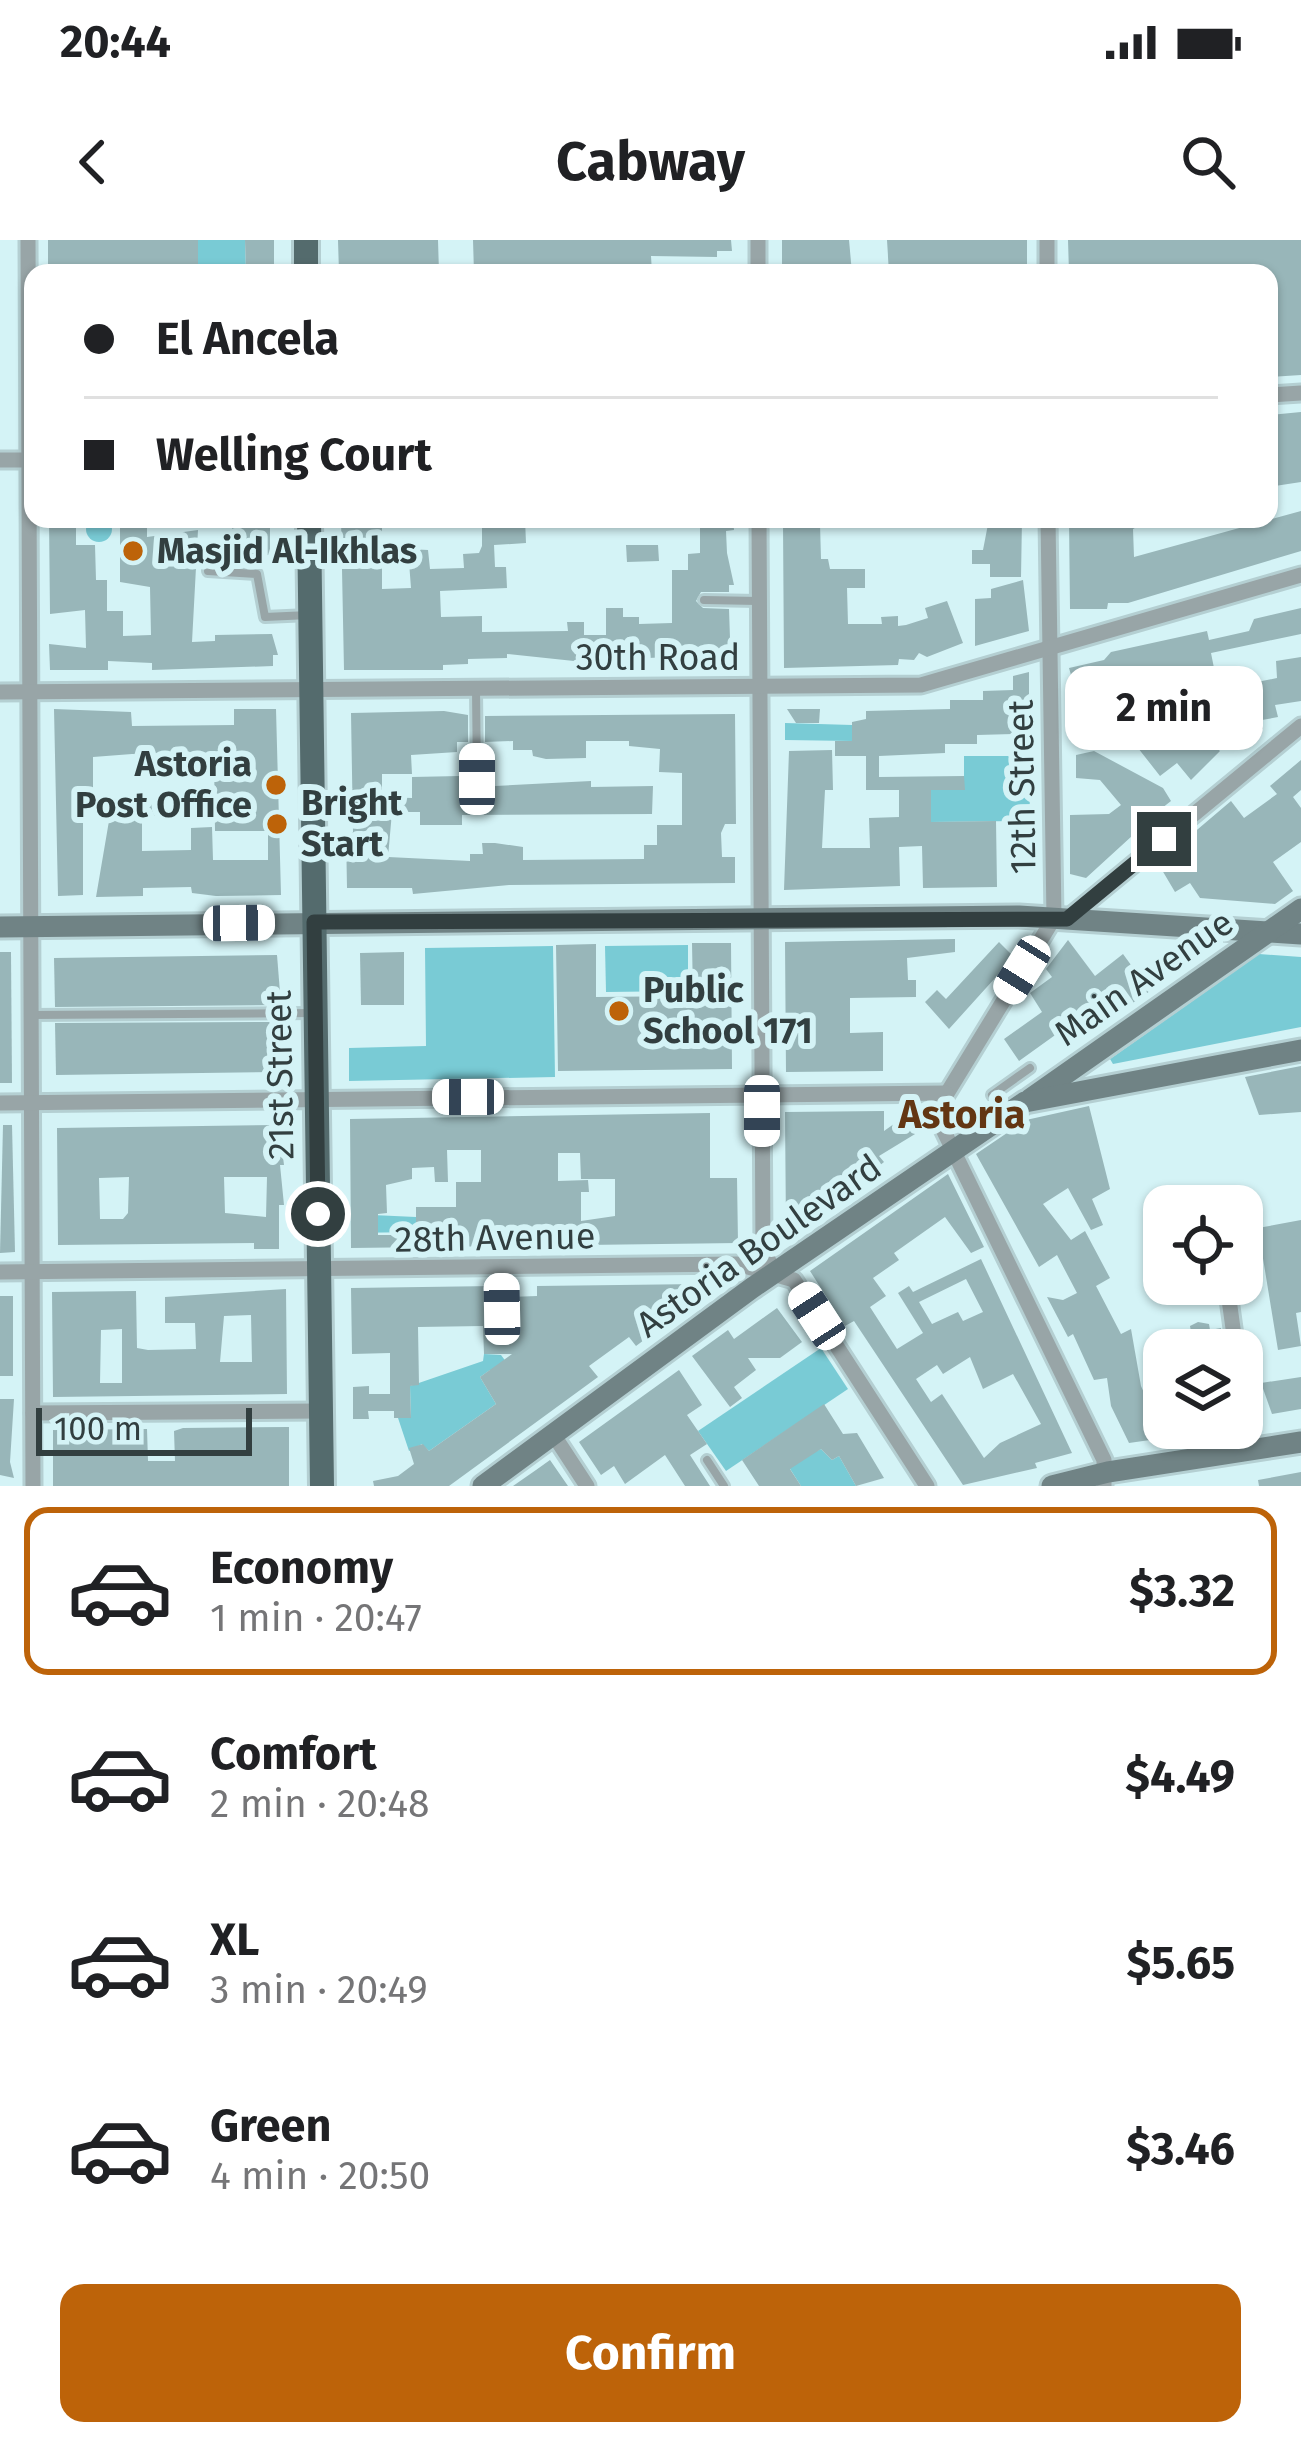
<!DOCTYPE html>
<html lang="en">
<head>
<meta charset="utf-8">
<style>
	:root { --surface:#fff; --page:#f6f6f6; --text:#202124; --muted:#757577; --line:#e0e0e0; --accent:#bd6309 }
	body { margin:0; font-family:"Fira Sans",sans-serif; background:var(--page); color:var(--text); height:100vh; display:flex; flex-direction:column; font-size:45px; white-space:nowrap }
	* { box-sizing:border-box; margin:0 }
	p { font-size:39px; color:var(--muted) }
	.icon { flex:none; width:66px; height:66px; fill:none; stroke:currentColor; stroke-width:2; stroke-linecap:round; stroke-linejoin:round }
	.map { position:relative; height:1246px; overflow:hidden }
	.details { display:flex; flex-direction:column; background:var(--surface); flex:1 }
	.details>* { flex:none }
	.guide { position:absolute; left:24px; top:24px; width:1254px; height:264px; border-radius:24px; box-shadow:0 3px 9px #0004; display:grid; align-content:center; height:264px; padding:0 60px; background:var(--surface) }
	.controls { position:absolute; left:1143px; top:945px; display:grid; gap:24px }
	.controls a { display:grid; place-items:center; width:120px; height:120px; border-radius:24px; background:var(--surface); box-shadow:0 3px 9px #0004; font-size:60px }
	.scale { position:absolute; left:36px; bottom:30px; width:216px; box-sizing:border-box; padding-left:12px; border:6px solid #323f40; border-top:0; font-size:33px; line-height:42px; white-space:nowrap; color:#323f40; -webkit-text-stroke:9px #d4f3f6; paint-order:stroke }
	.end { position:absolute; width:54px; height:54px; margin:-27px; border:15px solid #323f40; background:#fff; box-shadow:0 0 0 6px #fff }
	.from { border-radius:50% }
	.bubble { position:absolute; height:84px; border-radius:24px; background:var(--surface); box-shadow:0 3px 9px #0004; font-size:39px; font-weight:700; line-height:84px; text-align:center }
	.car { position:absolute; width:36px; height:72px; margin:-36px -18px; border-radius:15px; box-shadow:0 0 9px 3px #0007; background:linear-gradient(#fff 24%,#345 0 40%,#fff 0 76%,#345 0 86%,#fff 0) }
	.guide b { display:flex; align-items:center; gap:42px; height:114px; font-size:45px }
	.guide b+b { border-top:3px solid var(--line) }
	.guide i { width:30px; height:30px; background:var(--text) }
	ul { padding:21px 0 0; list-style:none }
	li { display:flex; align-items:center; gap:36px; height:168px; margin:0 24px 18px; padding:0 36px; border:6px solid transparent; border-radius:24px }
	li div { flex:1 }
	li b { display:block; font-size:45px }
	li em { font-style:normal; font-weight:700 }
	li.selected { border-color:var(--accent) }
	li>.icon { width:108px; height:108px; stroke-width:1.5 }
	.primary-button { display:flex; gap:24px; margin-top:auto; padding:24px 60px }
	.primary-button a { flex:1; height:138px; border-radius:24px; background:var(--accent); color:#fff; font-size:48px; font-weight:700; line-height:138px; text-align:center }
	.status { display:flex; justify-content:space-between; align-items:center; height:84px; padding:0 60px; background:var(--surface); direction:ltr }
	.status svg { height:33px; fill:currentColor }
	header { display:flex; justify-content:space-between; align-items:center; height:156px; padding:0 60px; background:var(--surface); font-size:54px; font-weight:700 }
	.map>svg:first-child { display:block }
	.green { fill:#79cbd5 }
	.building { fill:#98b6b9; fill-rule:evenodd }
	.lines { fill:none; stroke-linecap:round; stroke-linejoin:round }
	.lane-casing { stroke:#b4cfd2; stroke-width:14 }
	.street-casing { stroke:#b4cfd2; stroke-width:21 }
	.secondary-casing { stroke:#b4cfd2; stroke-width:27 }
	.primary-casing { stroke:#b4cfd2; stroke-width:30 }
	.lane { stroke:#98a5a7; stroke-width:8 }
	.street { stroke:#98a5a7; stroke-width:15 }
	.secondary { stroke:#708385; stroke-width:21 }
	.primary { stroke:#546b6d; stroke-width:24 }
	.route { stroke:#323f40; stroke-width:15 }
	.poi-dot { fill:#bd6309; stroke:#d4f3f6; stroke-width:4.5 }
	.labels { text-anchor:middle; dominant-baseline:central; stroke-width:12; stroke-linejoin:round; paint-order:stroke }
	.poi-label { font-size:36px; font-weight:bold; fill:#323f40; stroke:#d4f3f6; text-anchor:start }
	.street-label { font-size:36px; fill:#323f40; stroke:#d4f3f6 }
	.neighbourhood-label { font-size:39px; font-weight:bold; fill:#633613; stroke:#d4f3f6 }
</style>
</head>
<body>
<div class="status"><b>20:44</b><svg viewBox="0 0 49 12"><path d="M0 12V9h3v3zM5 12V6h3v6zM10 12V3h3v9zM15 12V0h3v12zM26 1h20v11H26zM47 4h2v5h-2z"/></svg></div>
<header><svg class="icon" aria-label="back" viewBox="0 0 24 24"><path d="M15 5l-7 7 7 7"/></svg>Cabway<svg class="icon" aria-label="search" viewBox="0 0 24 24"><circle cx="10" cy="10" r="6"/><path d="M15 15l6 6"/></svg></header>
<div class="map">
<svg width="1301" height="1246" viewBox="0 0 1301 1246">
	<rect width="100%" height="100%" fill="#d4f3f6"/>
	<!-- green -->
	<g class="green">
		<path d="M198 0H245L246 33H198Z"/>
		<circle cx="99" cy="289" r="13"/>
		<path d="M785 483 852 485V501L785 500Z"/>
		<path d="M964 516H1029L1030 581 931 582V550L964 549Z"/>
		<path d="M688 705V751L606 752 605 706Z"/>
		<path d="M553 706 555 837 349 841V808L426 806 425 708Z"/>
		<path d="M1259 714 1301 717V787L1113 824 1110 819Z"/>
		<path d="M351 974 416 977V992L351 993Z"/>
		<path d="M821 1108 848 1149 726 1231 698 1191Z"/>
		<path d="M484 1114 501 1115 525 1147 490 1130 480 1137 496 1164 429 1211 422 1204 409 1211 398 1178H411L410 1146 483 1121Z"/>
		<path d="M821 1209 832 1220 839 1216 856 1246H801L787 1224Z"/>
	</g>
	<!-- building -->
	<g class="building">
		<rect x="48" y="0" width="150" height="33"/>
		<path d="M245 0H274V33H246Z"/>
		<path d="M338 0H438L439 33H339Z"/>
		<path d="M473 0H731L732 11H717V17L651 16 652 33H474Z"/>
		<path d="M782 0H849L852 33H782Z"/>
		<path d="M887 0H1027V33H889Z"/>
		<path d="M1068 0H1301V135L1269 137V33H1069Z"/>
		<path d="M1301 172V242L1269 247V175Z"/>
		<path d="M1301 271V311L1128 363H1108L1107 369H1070L1069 279H1152L1133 289 1134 317Z"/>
		<path d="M49 279H76V305H95L96 340H107V371H123V396L151 395 150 347 120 342V279H147V297L198 290 192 402 215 401V395L272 394 278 415H273V426L152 430V423L108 421V430H50L49 404 86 408 85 370 50 374Z"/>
		<path d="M232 279H270V315L233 316Z"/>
		<path d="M341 279H382V349L411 348 408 309 428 310 430 329 464 328 463 314 479 313 482 306V282L525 279 526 303 494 305 495 327H506L507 348 440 351 441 377 482 376V392L568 391 567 382H584V395H606V368H623V377H639V384L672 383V330H688V314L700 313V279H733L734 290 726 291 727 313 734 345H729V352H701L696 361 703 368 729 369 731 428H673L672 417 574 421 507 414V418L468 419V424L443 425V430H344Z"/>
		<path d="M989 279H1022L1021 337H990V324H972V310H983Z"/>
		<path d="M783 284H820L821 319H828L830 329H865V348H847L848 384H882L881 377 898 376V386L906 385 928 378 925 368 947 361 963 403 927 417 919 413 914 420 899 419 898 425 784 428Z"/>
		<path d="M626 305H658L659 321 627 322Z"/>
		<path d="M1023 340 1029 391 975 406V359L991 358V349Z"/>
		<path d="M1301 368V394L1211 413 1215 433 1230 430 1235 455 1259 451 1257 442 1277 438 1276 421 1301 417V461L1275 465 1278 477 1262 480 1263 489 1250 491 1251 496 1214 505 1220 511 1191 540 1177 523 1160 536 1138 508H1127L1126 478H1151L1144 492 1158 510 1189 479 1176 429 1123 440 1126 451 1108 456 1112 489H1074L1081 448 1075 449 1069 428 1104 420 1111 412 1207 391 1209 400 1249 391 1254 379Z"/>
		<path d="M1029 432V516H1013V494L977 495V504H945V513L879 516V537L964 536 965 550H931V582L996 581 997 647 923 648 922 606 899 607 900 646 784 650 789 511 832 510 833 550H825L822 608H870L869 578 899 577V550H866V516H835V501H852V482L866 479V471L950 469V460H983V451L1013 450V436Z"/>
		<path d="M54 469 131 472 132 486 234 485V469H276L281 655 216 656 192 653 191 647 143 648V656L96 657 110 575H131V569H142V611L191 610V588L212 587 213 620H268V591H215L214 516 132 514 93 517V568H83V655L58 656Z"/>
		<path d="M787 469H820L819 483H796Z"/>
		<path d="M444 471 468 475V502H457V512L411 515 412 534H382V557L412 558V537L460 536V546L476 547 591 541V547L653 546 652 574 462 575V585H420V572H392L388 617 470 621V614H483L482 603H495L523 607V620L644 619V605H657V585H682V533L659 532 660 509 629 506V501H586V518L546 519 533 516 532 510H513V501L485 502V476L735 474 736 584H725L721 593 722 617H735V643L509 645 413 654 412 648H347L346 592H353L351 473Z"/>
		<path d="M1094 511 1163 548 1171 561 1157 572 1145 568 1144 585 1086 638 1070 634V575L1109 574 1121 565 1100 540 1076 538V515Z"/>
		<path d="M1301 520V550L1293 557 1301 568V602L1273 622 1293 651 1275 664 1200 658 1190 643 1175 652 1162 630 1176 621 1171 612 1231 561 1244 578 1277 554 1270 546Z"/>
		<path d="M143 563H175L176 575 143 576Z"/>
		<path d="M955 699V712L907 718 908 740H916V757L850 758V793L883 792V831L786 832 785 702Z"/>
		<path d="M1068 700 1095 736 1123 714 1150 751 1069 807 1058 793 1019 821 1004 799 1042 772 1030 753 1052 737 1046 729Z"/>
		<path d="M999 702 1014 717 949 789 925 762 937 750 946 759Z"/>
		<path d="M692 703H731L732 829 558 831 556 705 596 704V757L693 756Z"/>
		<path d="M0 712H11L12 843H0Z"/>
		<path d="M404 712V765H361L360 713Z"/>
		<path d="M277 715 281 765 55 767 54 718Z"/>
		<path d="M278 782 279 832 56 835 55 783Z"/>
		<path d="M1301 826V872L1259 875 1245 837Z"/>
		<path d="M1089 866 1110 949 1092 959 1103 985 1091 990 1068 948 1043 964 1071 1000 1085 991 1110 1038 1096 1046 1121 1094 1131 1089 1141 1146 1164 1198 1129 1203 1111 1166 1107 1138 1094 1140 1073 1094 1068 1097 1047 1057 1063 1060 1077 1053 1057 1015 1039 1027 976 914 1026 880Z"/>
		<path d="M884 871V891L908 874 920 891 879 916 884 922 794 994 786 990 785 872Z"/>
		<path d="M710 873V938H737L738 1003 351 1008 350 879ZM447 910H481V942H456V967H416V995H378V974L387 973 386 945 412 939V928L434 927 435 942H448ZM558 913H580L581 939H615V976L581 981V952H589L588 940 558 941Z"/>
		<path d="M3 885H12L15 1012 0 1013Z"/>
		<path d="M279 885 284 925H280L284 965H279V1009H254V1003L58 1005 57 888ZM129 937 128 973 123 979H100L99 938ZM224 937H267L266 977 225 973Z"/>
		<path d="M948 934 984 1007 971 1013 945 977 894 1013 899 1020 873 1038 886 1056 870 1067 897 1109 923 1093 898 1053 909 1046 913 1052 981 1019 1072 1213 1035 1223 1037 1228 963 1245 854 1081 845 1086 810 1031ZM966 1039 983 1072 963 1081 958 1072 932 1084 919 1062ZM970 1117 983 1149 1013 1134 1041 1184 1000 1203 984 1218 942 1154 931 1162 916 1139 937 1125 943 1134Z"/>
		<path d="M1301 980V1072L1296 1073 1301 1106 1278 1110 1258 988Z"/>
		<path d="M701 1044 649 1082 656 1091 636 1106 629 1097 589 1126 598 1137 449 1246H374L373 1241 398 1236 414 1224 409 1208 423 1204 429 1211 496 1164 480 1137 512 1114H484L483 1086 418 1087 419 1145 410 1146 411 1178H394V1171H368L369 1179H353V1147L369 1146V1154H390V1113L352 1114 351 1048 494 1046V1097L503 1104 510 1097V1057L537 1056V1046Z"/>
		<path d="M286 1049 287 1154 53 1157 52 1052 136 1051 137 1108 148 1110 196 1109 195 1083H165V1057ZM251 1075 252 1122H220L224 1076ZM122 1089V1143H100L101 1090Z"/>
		<rect x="0" y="1056" width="13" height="80"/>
		<path d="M777 1068 802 1102 780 1118H748L756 1130 734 1147 742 1158 730 1167 692 1116 728 1090 734 1099Z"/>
		<path d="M1198 1082 1209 1084 1210 1090 1221 1088 1222 1110H1177L1175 1095 1191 1092 1190 1086Z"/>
		<path d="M679 1130 702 1165 687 1175 707 1204 690 1215 710 1246H685L665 1215 625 1244 614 1226 601 1235 579 1202Z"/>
		<path d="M1301 1137V1169L1272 1174 1261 1143Z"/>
		<path d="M0 1159H14L10 1222 14 1238 0 1235Z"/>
		<path d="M824 1164 843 1194 857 1193 884 1238 856 1246 839 1216 832 1220 821 1209 790 1229 801 1246H759L742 1220Z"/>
		<path d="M289 1187V1246H53V1190L147 1189 148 1221H175L174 1191 183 1188Z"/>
		<path d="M550 1220 568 1246H513L536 1230Z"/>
		<path d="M1301 1232V1246H1259L1258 1240Z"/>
	</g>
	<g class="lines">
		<defs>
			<g id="lane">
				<path d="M208 331 257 334 265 377 309 375"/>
				<path d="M704 360 758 361"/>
				<path d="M476 450 477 539"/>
				<path d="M31 775 314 773"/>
				<path d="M1005 873 992 855 1030 828"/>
				<path d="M502 1028V1096"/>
				<path d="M707 1220 724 1246"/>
			</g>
			<g id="street">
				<path d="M28 0 33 1246"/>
				<path d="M758 0V33"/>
				<path d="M1047 33V0"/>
				<path d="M1269 155 1301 153"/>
				<path d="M0 220H33"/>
				<path d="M759 279 763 1009 775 1033"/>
				<path d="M1048 279 1054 678 935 873 1104 1220V1246"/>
				<path d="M0 452 921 445 1301 335"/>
				<path d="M1067 679 1301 486"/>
				<path d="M0 863 946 853"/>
				<path d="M0 1032 737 1024 794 1040 927 1246"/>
				<path d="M1227 1045 1236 1110"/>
				<path d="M1242 1149 1251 1210"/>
				<path d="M33 1173 320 1171"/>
				<path d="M553 1194 587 1246"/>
			</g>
			<g id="secondary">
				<path d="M0 687 1019 676 1301 694"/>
				<path d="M1030 859 1301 669"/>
				<path d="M483 1246 752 1048 1025 862 1301 810"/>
				<path d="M1052 1246 1108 1232 1301 1202"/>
			</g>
			<g id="primary">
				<path d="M306 33V0"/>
				<path d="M309 279 322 1246"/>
			</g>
		</defs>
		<!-- lane casing -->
		<use href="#lane" class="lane-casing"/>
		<!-- street casing -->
		<use href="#street" class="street-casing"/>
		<!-- secondary casing -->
		<use href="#secondary" class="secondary-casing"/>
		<!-- primary casing -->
		<use href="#primary" class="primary-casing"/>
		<!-- lane -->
		<use href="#lane" class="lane"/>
		<!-- street -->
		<use href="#street" class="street"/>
		<!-- secondary -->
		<use href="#secondary" class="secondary"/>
		<!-- primary -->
		<use href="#primary" class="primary"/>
	</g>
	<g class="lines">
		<!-- route -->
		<path class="route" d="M318 974 314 682 1067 679 1164 599"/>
	</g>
	<!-- markers -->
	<g class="poi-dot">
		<circle cx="133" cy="311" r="12"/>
		<circle cx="276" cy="545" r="12"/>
		<circle cx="277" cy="584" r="12"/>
		<circle cx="619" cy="771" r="12"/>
	</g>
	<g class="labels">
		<!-- poi labels -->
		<g class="poi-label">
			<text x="157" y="311">Masjid Al-Ikhlas</text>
			<text x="252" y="524" text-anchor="end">Astoria<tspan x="252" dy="41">Post Office</tspan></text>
			<text x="301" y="563">Bright<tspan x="301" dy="41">Start</tspan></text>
			<text x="643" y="750">Public<tspan x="643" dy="41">School 171</tspan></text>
		</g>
		<!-- street labels -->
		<g class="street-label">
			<text x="658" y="418">30th Road</text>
			<text transform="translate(1022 547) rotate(-91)">12th Street</text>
			<text transform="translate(1144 738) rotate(-35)">Main Avenue</text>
			<text transform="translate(280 835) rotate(-91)">21st Street</text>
			<text transform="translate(495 998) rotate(-1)">28th Avenue</text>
			<text transform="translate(759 1006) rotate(-35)">Astoria Boulevard</text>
		</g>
		<!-- neighbourhood labels -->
		<g class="neighbourhood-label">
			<text x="962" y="875">Astoria</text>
		</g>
	</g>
</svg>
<div class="controls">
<a><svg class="icon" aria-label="locate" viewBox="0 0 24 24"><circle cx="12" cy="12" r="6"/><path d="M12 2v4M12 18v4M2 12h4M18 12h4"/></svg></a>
<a><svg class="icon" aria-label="layers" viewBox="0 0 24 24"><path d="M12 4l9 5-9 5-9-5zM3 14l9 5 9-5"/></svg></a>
</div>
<div class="scale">100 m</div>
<i class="end from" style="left:318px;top:974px"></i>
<i class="end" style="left:1164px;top:599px"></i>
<div class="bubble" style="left:1065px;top:426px;width:198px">2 min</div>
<i class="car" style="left:477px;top:539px;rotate:0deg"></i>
<i class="car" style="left:239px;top:683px;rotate:89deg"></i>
<i class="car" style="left:1022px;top:730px;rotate:212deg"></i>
<i class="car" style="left:468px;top:857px;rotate:270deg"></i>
<i class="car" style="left:762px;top:871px;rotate:180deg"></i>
<i class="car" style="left:502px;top:1069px;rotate:359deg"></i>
<i class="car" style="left:817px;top:1076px;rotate:327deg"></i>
<div class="guide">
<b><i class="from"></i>El Ancela</b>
<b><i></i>Welling Court</b>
</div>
</div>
<section class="details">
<ul>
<li class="selected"><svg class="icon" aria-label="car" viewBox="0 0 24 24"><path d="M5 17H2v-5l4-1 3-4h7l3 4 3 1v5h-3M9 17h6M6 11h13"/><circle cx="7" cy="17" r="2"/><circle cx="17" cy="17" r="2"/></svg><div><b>Economy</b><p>1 min · 20:47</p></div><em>$3.32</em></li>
<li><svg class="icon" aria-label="car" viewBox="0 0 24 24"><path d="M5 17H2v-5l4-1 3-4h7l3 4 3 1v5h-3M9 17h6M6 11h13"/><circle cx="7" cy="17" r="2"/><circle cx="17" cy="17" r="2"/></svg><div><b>Comfort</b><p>2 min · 20:48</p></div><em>$4.49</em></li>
<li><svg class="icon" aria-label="car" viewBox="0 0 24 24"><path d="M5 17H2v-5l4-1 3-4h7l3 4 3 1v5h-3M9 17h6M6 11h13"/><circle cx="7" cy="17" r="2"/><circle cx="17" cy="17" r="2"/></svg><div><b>XL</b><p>3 min · 20:49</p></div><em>$5.65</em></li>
<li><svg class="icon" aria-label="car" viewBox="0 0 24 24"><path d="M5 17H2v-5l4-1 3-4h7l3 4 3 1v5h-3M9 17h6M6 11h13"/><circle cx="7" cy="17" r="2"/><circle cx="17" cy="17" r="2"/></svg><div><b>Green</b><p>4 min · 20:50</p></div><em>$3.46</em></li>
</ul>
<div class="primary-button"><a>Confirm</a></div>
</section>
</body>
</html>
